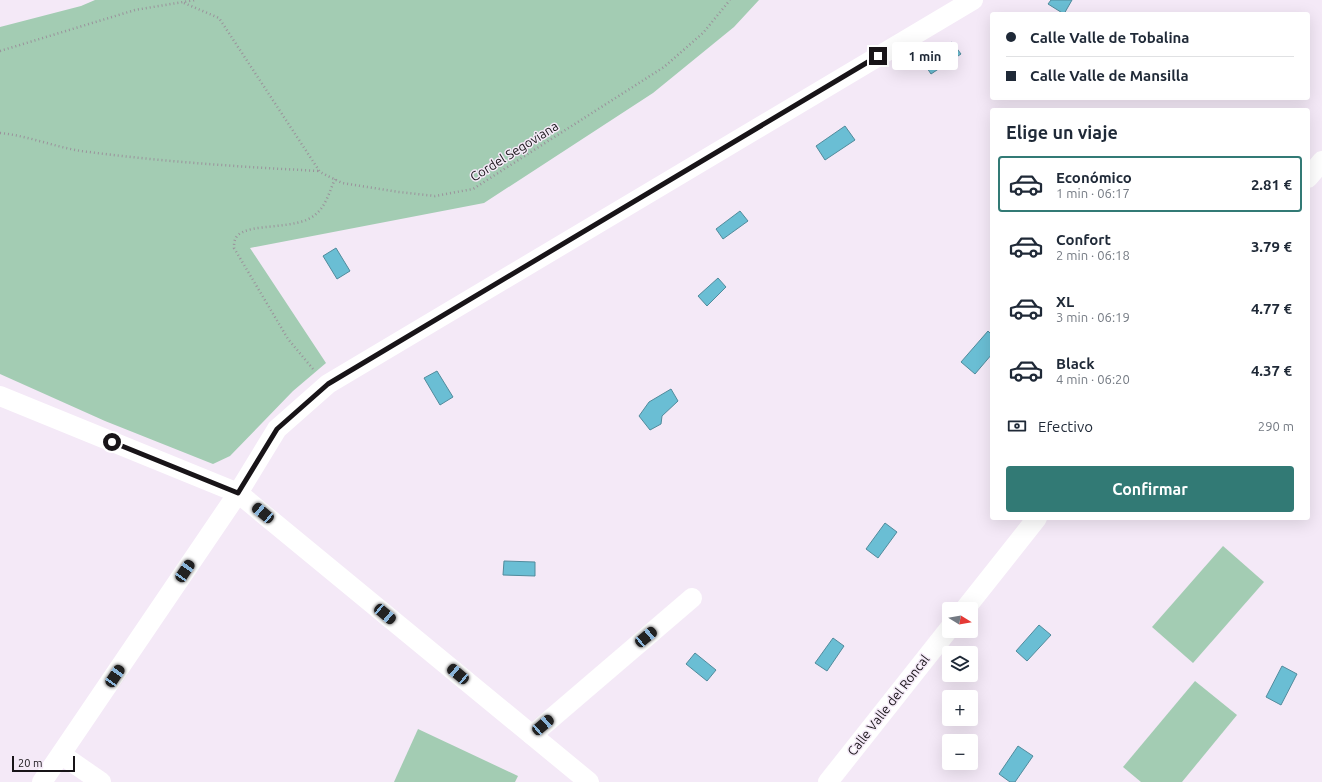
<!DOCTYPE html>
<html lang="es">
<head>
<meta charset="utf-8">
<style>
	:root { --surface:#fff; --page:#f2f2f3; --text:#1f2937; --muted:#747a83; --line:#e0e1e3; --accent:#327a75 }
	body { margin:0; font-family:Ubuntu,sans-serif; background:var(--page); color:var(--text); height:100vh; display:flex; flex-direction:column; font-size:15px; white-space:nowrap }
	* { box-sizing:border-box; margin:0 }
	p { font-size:13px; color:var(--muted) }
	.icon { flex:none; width:22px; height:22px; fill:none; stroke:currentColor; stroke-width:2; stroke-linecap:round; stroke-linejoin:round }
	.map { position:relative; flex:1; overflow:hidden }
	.panel { position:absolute; left:990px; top:108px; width:320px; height:412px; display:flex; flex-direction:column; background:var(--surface); border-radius:4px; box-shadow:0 4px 16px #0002 }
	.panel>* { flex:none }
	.banner { position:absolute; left:990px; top:12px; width:320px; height:88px; border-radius:4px; box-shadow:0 4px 16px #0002; display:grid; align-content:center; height:88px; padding:0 16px; background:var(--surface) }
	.needle { width:26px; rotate:101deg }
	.tools { position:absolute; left:942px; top:602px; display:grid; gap:8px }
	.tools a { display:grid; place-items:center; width:36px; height:36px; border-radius:4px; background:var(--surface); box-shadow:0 4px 16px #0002; font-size:20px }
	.scale { position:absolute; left:12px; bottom:10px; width:63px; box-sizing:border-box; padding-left:4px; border:2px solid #181418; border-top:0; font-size:11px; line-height:14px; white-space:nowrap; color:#181418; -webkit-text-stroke:3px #f4e9f7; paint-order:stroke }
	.end { position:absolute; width:18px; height:18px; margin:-9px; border:5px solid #181418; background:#fff; box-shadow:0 0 0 2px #fff }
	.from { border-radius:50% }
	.bubble { position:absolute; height:28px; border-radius:4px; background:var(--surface); box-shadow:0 4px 16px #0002; font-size:13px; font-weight:600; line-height:28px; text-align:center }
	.car { position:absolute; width:12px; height:24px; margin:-12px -6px; border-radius:5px; box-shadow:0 0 3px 1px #0007; background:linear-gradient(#222 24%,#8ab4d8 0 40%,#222 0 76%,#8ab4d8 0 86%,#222 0) }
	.banner b { display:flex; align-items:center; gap:14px; height:38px; font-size:15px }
	.banner b+b { border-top:1px solid var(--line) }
	.banner i { width:10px; height:10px; background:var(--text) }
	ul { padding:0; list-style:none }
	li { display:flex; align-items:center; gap:12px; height:56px; margin:0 8px 6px; padding:0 8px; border:2px solid transparent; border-radius:4px }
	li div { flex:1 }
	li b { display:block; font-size:15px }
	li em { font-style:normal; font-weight:600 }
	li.on { border-color:var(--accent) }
	li>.icon { width:36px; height:36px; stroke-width:1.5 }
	h2 { padding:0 16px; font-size:18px; line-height:48px }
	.pay { display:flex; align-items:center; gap:10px; height:44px; padding:0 16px; font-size:15px }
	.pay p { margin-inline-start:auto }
	.primary-button { display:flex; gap:8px; margin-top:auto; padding:8px 16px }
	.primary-button a { flex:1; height:46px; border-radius:4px; background:var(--accent); color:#fff; font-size:16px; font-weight:600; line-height:46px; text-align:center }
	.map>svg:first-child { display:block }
	.green { fill:#a3ccb3 }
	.water { fill:#6abed4; stroke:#518b9c }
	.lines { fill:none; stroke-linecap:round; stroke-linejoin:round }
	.path { stroke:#9a929b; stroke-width:2.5; stroke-dasharray:1 3; stroke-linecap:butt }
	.minor { stroke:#fff; stroke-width:20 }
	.route { stroke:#181418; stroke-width:5 }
	.labels { text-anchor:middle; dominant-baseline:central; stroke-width:3; stroke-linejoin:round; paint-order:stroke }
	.street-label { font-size:13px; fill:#181418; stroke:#f4e9f7 }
</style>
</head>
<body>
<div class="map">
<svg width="1322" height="782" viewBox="0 0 1322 782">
	<rect width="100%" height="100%" fill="#f4e9f7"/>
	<!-- green -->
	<g class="green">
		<path d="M95 0H759L734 27 653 93 484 203 250 248 326 363 293 391 230 456 213 464 105 421 0 374V27L81 6Z"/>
		<path d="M1223 546 1264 582 1193 663 1152 627Z"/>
		<path d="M1195 681 1237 715 1182 782H1141L1123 767Z"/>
		<path d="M418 729 518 776 515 782H394Z"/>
	</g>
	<!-- water -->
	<g class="water">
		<path d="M1051 0H1072L1064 14 1048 4Z"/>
		<path d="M952 42 961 54 931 74 923 62Z"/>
		<path d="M845 126 855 140 825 160 816 146Z"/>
		<path d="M740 211 748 221 723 239 716 229Z"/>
		<path d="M336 248 350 271 337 279 323 256Z"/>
		<path d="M718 278 726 287 707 306 698 296Z"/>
		<path d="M988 331 992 335V354L975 374 961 362Z"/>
		<path d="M437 371 453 397 440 405 424 378Z"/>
		<path d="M671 389 678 401 662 416 661 424 650 430 639 416 649 402Z"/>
		<path d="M885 523 897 532 878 558 866 549Z"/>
		<path d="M504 561 535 562V576L503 575Z"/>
		<path d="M1039 625 1051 635 1027 661 1016 651Z"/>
		<path d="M833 638 844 646 827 671 815 663Z"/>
		<path d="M695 653 716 670 707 681 686 664Z"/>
		<path d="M1282 666 1297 674 1281 705 1266 697Z"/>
		<path d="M1018 746 1033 756 1015 782H1010L999 774Z"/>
	</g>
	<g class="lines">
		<!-- path -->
		<g class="path">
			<path d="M184 3 219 18 320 172 342 183 399 192 435 196 473 189 664 67 703 33 730 0"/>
			<path d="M0 51 135 10 195 0"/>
			<path d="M0 133C31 136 59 149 89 152 166 162 243 167 320 171"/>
			<path d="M313 369 288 339 234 248C234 244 234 240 237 236 250 222 298 231 316 214 326 206 330 190 335 179"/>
		</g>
		<!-- minor -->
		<g class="minor">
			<path d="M1308 178 1322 161"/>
			<path d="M0 396 238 493 589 782"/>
			<path d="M965 609 1037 518"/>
			<path d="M532 735 692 598"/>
			<path d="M62 755 101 782"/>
			<path d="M42 782 238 493 277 429 328 384 973 0"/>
			<path d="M828 782 949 629"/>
		</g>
	</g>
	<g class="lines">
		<!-- route -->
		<path class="route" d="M112 442 238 493 277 429 328 384 878 56"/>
	</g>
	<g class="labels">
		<!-- street labels -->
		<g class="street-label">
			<text transform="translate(514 151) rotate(-32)">Cordel Segoviana</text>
			<text transform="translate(888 705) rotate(-52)">Calle Valle del Roncal</text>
		</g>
	</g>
</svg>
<div class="tools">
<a><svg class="needle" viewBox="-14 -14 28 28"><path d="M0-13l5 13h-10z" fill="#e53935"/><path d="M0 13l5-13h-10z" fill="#747a83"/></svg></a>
<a><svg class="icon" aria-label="layers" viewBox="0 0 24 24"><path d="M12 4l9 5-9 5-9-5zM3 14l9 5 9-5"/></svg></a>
<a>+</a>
<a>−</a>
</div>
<div class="scale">20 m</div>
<i class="end from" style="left:112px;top:442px"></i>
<i class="end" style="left:878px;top:56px"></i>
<div class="bubble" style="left:892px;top:42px;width:66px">1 min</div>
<i class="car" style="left:263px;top:513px;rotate:310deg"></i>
<i class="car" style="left:185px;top:571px;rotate:34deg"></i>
<i class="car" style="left:385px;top:614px;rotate:130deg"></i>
<i class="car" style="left:646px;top:637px;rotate:50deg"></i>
<i class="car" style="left:458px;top:674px;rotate:310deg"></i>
<i class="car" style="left:115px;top:676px;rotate:34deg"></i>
<i class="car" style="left:543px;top:725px;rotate:49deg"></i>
<div class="banner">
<b><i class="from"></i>Calle Valle de Tobalina</b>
<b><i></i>Calle Valle de Mansilla</b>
</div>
<section class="panel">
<h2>Elige un viaje</h2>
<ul>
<li class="on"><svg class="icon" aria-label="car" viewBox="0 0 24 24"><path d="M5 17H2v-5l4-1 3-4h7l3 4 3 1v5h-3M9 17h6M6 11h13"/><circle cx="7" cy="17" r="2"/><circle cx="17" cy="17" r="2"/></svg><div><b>Económico</b><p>1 min · 06:17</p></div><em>2.81 €</em></li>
<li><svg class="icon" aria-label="car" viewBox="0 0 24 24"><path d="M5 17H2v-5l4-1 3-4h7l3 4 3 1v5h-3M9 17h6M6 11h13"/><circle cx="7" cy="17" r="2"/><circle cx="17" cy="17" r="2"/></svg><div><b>Confort</b><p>2 min · 06:18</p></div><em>3.79 €</em></li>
<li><svg class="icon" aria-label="car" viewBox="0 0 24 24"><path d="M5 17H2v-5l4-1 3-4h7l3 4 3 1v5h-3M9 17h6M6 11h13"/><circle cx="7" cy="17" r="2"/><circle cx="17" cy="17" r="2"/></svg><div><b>XL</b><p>3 min · 06:19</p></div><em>4.77 €</em></li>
<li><svg class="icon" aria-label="car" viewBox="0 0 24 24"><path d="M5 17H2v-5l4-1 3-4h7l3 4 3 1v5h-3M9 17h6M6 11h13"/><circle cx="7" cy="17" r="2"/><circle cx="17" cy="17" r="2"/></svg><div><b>Black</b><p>4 min · 06:20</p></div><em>4.37 €</em></li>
</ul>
<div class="pay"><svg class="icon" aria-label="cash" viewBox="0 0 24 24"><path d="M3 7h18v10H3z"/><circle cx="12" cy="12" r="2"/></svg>Efectivo<p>290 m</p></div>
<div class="primary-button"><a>Confirmar</a></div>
</section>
</div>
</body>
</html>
